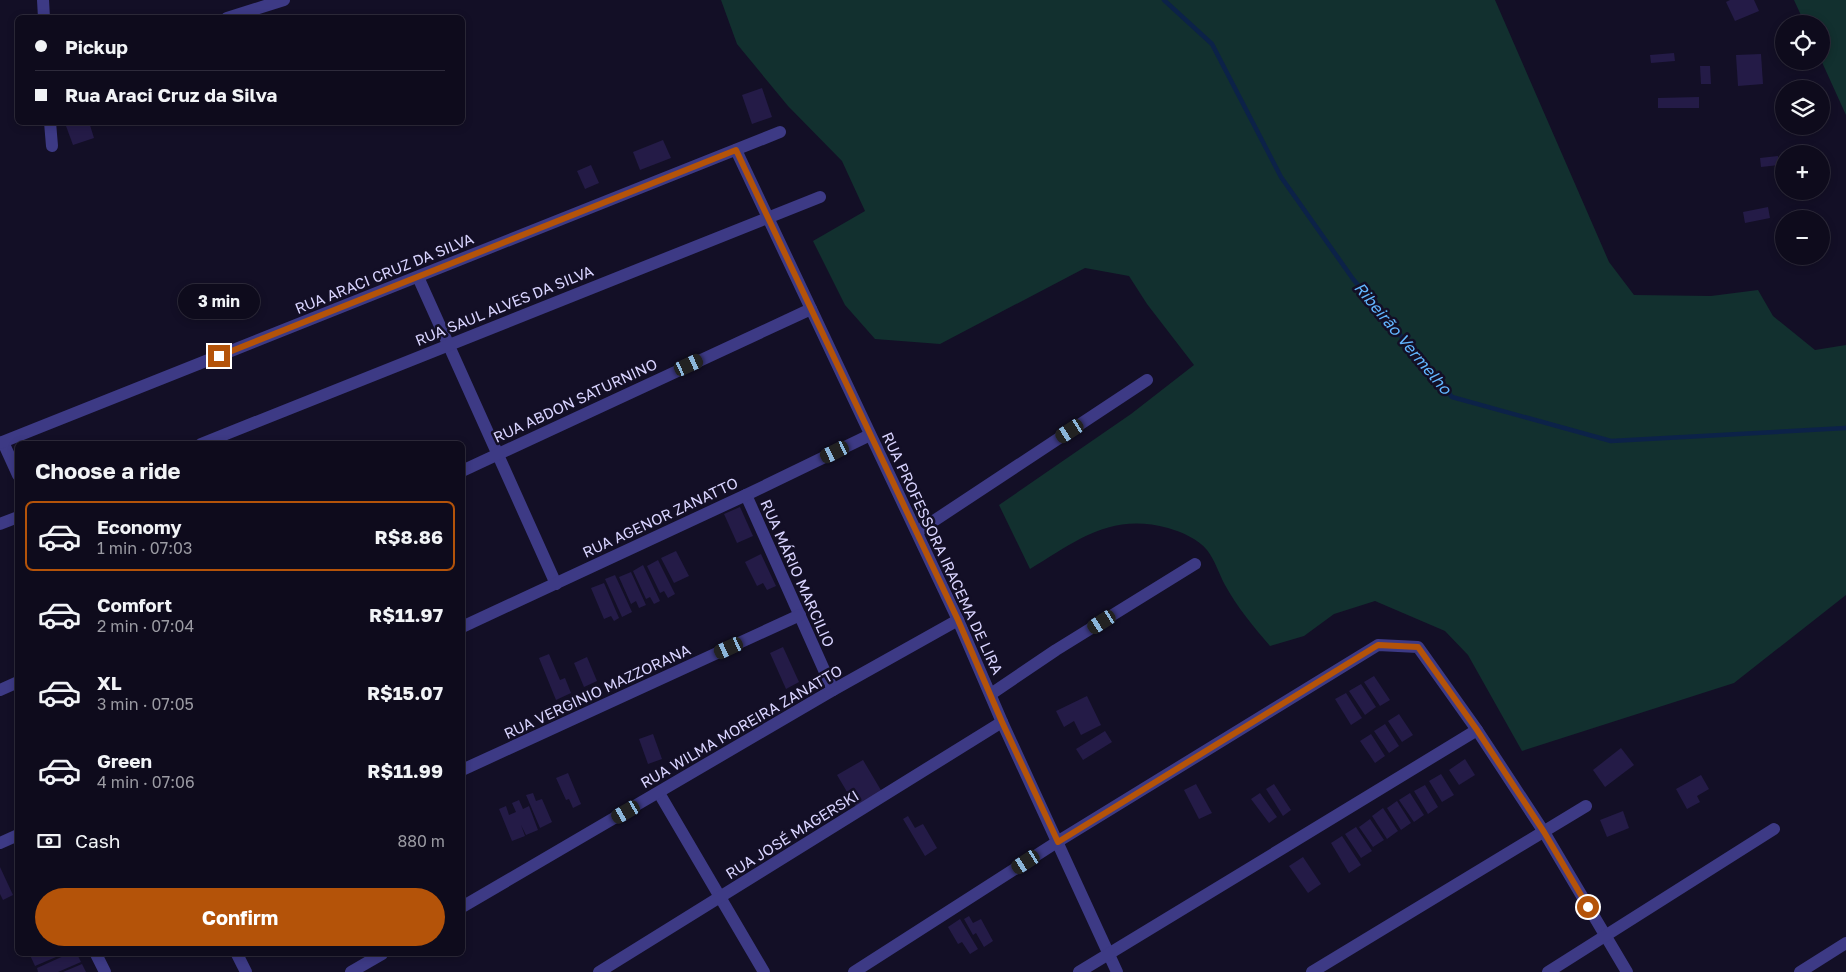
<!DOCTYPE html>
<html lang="en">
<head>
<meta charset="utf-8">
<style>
	:root { --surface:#0e0b1c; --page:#171425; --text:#f1f3f6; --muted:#9b9ba3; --line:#2e2b3b; --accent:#b45309 }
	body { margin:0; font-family:"Golos Text",sans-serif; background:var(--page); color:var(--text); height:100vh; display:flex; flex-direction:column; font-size:19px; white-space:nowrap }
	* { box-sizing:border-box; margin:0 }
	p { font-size:16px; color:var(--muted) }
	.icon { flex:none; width:28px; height:28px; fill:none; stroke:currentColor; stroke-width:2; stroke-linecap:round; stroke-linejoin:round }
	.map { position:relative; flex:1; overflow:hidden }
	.details { position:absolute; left:15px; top:441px; width:450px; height:515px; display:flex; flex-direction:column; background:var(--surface); border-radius:8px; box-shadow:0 2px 8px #0003,0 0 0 1px var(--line) }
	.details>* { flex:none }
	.guide { position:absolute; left:15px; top:15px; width:450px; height:110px; border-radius:8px; box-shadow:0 2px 8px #0003,0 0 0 1px var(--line); display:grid; align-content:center; height:110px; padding:0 20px; background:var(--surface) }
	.tools { position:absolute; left:1775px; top:15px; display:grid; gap:10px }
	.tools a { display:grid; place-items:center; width:55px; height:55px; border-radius:50%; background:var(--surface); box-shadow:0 2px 8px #0003,0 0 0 1px var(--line); font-size:25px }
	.end { position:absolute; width:22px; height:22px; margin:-11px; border:6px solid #b45309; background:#fff; box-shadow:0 0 0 2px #fff }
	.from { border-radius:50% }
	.bubble { position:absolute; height:35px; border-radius:18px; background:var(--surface); box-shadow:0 2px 8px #0003,0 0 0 1px var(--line); font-size:16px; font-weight:700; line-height:35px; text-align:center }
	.car { position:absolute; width:15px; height:30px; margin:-15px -8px; border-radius:6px; box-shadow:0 0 4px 1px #0007; background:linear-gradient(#222 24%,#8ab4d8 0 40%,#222 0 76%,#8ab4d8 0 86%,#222 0) }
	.guide b { display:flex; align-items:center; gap:18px; height:48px; font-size:19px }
	.guide b+b { border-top:1px solid var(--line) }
	.guide i { width:12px; height:12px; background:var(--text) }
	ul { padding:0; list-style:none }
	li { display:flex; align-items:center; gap:15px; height:70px; margin:0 10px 8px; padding:0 10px; border:2px solid transparent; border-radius:8px }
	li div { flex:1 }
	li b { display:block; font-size:19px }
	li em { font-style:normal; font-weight:700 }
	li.selected { border-color:var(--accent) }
	li>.icon { width:45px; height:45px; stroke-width:1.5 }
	h2 { padding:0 20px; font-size:22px; line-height:60px }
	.pay { display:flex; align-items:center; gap:12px; height:55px; padding:0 20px; font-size:19px }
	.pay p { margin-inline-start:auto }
	.action { display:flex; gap:10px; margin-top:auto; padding:10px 20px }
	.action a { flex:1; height:58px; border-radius:30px; background:var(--accent); color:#fff; font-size:20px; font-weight:700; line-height:58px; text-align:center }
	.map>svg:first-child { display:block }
	.green { fill:#12302f }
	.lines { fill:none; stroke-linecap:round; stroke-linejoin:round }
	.stream { stroke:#0c2248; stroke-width:4.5 }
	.building { fill:#241b47 }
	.street { stroke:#3d3a85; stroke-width:12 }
	.route { stroke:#b45309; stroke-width:6 }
	.labels { text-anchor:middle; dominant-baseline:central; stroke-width:5; stroke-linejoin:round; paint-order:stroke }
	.street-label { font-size:15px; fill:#d9d4ff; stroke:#130f26 }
	.water-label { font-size:16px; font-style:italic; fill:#62b6ff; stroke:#130f26 }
</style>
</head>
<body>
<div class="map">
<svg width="1846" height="972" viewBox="0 0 1846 972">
	<rect width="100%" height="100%" fill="#130f26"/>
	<!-- green -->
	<g class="green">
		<path d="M721 0H1495L1609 262 1634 295 1711 296 1758 290 1773 316 1815 350 1846 345V595L1734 683 1522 751 1468 655 1445 631 1375 601 1334 614 1304 636 1270 646C1253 626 1237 607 1225 585 1219 574 1215 560 1207 550 1198 539 1182 532 1168 528 1111 512 1076 541 1030 569L999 505 1131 414 1194 365 1147 304 1129 276 1085 268 940 344 875 339 845 305 813 241 865 211 842 161 788 106 737 44Z"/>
		<path d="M1794 0H1846V115L1821 60V24H1805Z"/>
	</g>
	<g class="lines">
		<!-- stream -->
		<path class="stream" d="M1164 0 1212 44 1281 177 1353 279 1452 397 1611 441 1846 428"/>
	</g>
	<!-- building -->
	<g class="building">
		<path d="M1730 0H1754L1759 11 1735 21 1726 2Z"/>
		<path d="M1674 53 1675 61 1651 63 1650 55Z"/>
		<path d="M1761 54 1763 84 1738 86 1736 55Z"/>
		<path d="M1700 66H1710L1711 84H1701Z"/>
		<path d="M762 88 772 117 752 124 742 95Z"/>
		<path d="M1699 97V108H1658V98Z"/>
		<path d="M77 122H89L94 138 73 145 66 126Z"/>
		<path d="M663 140 671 158 640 170 633 152Z"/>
		<path d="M1778 156 1779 165 1761 167 1760 158Z"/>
		<path d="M591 165 599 183 585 189 577 171Z"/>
		<path d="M1768 207 1770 218 1745 223 1743 212Z"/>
		<path d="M740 507 753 536 737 543 724 514Z"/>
		<path d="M676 551 689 576 674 583 661 558Z"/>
		<path d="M761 554 776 586 767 590 763 583 757 586 745 562Z"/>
		<path d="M658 560 675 594 668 598 664 591 660 593 647 566Z"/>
		<path d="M643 565 660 601 654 604 650 597 646 599 633 571Z"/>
		<path d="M631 572 646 605 639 608 636 601 631 604 619 577Z"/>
		<path d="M615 575 632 612 622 617 605 579Z"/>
		<path d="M604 583 619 618 614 621 611 616 604 619 591 588Z"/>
		<path d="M783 647 799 682 786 689 770 653Z"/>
		<path d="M549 654 560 680 565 678 571 693 556 700 539 658Z"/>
		<path d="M587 657 597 681 584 687 574 663Z"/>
		<path d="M1374 676 1390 700 1380 706 1364 682Z"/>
		<path d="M1361 684 1376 707 1365 715 1349 691Z"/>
		<path d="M1346 693 1362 718 1351 725 1335 699Z"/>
		<path d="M1087 696 1101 725 1081 735 1074 721 1064 727 1056 711Z"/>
		<path d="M1399 714 1413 735 1402 742 1388 721Z"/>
		<path d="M1385 724 1399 746 1389 753 1374 731Z"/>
		<path d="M1105 731 1112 742 1083 760 1076 749Z"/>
		<path d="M653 734 662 759 648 764 639 739Z"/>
		<path d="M1371 734 1385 756 1375 763 1360 741Z"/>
		<path d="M1621 748 1634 765 1605 787 1593 770Z"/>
		<path d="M1465 759 1475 775 1459 785 1449 770Z"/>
		<path d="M863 760 882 792 856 807 837 775Z"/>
		<path d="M568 773 581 804 573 808 569 799 566 800 556 778Z"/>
		<path d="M1441 774 1454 795 1442 802 1429 781Z"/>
		<path d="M1701 775 1709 789 1697 796 1700 802 1687 809 1676 789Z"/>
		<path d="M1196 784 1212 813 1199 819 1184 790Z"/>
		<path d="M1274 784 1291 810 1283 816 1266 789Z"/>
		<path d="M1425 785 1438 807 1428 814 1414 791Z"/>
		<path d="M533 793 536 801 542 799 552 822 540 828 526 795Z"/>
		<path d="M1260 793 1277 817 1269 823 1251 799Z"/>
		<path d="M1410 793 1424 815 1414 822 1399 800Z"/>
		<path d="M519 800 523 809 529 806 538 830 526 835 521 825 525 836 512 841 499 809 506 806 509 815 516 812 512 803Z"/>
		<path d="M1397 801 1411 823 1401 830 1387 808Z"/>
		<path d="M1383 808 1398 831 1387 839 1372 816Z"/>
		<path d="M1623 811 1629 828 1607 837 1600 820Z"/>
		<path d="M908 816 915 828 923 824 937 848 925 856 903 819Z"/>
		<path d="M1370 819 1384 840 1373 847 1359 827Z"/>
		<path d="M1356 827 1372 851 1361 858 1345 834Z"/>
		<path d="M1342 836 1361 865 1349 873 1331 843Z"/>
		<path d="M1303 857 1321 884 1308 893 1289 866Z"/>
		<path d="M0 867 13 895 3 900 0 894Z"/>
		<path d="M969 916 973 923 981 919 993 941 984 947 976 933 973 935 964 919Z"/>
		<path d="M960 919 978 949 970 954 962 942 958 944 948 927Z"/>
		<path d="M33 954H63L35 966 30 955Z"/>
		<path d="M68 954H77L81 962 58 972H38L37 968Z"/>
		<path d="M82 964 86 972H63Z"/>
	</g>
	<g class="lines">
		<!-- street -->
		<g class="street">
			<path d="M43 0 44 18"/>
			<path d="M227 18 284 0"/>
			<path d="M50 122 52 146"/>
			<path d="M736 150 958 620 1002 722 1117 972"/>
			<path d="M418 277 556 584"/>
			<path d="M3 442 18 475"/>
			<path d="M0 443 780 132"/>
			<path d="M201 444 820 197"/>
			<path d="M462 471 811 309"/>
			<path d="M746 495 833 690"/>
			<path d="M0 524 18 517"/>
			<path d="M917 532 1147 380"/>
			<path d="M462 627 746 495 870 435"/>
			<path d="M0 690 18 682"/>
			<path d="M991 694 1056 650 1195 564"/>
			<path d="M462 770 800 615"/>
			<path d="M659 793 764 972"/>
			<path d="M0 843 18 835"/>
			<path d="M462 907 833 690 958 620"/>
			<path d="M96 954 105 972"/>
			<path d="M237 954 246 972"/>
			<path d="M351 972 382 954"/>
			<path d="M599 972 1002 722"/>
			<path d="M854 972 1057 842 1378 645 1418 647 1477 730 1544 832 1627 972"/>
			<path d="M1079 972 1477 730"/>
			<path d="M1312 972 1586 806"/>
			<path d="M1548 972 1774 829"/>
			<path d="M1800 972 1846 943"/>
		</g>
	</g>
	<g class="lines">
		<!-- route -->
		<path class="route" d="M219 356 736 150 958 620 1002 722 1058 842 1378 645 1418 647 1477 730 1544 832 1588 907"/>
	</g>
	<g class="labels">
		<!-- street labels -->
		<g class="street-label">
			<text transform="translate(384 273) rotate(-22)">RUA ARACI CRUZ DA SILVA</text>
			<text transform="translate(504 305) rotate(-22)">RUA SAUL ALVES DA SILVA</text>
			<text transform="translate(575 400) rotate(-25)">RUA ABDON SATURNINO</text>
			<text transform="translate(660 517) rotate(-25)">RUA AGENOR ZANATTO</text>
			<text transform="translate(943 553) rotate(65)">RUA PROFESSORA IRACEMA DE LIRA</text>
			<text transform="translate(798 573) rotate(66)">RUA MÁRIO MARCILIO</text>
			<text transform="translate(597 691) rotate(-25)">RUA VERGINIO MAZZORANA</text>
			<text transform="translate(741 726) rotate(-30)">RUA WILMA MOREIRA ZANATTO</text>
			<text transform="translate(792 834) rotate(-32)">RUA JOSÉ MAGERSKI</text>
		</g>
		<!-- water labels -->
		<g class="water-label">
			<text transform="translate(1403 338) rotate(50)">Ribeirão Vermelho</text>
		</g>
	</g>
</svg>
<div class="tools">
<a><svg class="icon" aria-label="locate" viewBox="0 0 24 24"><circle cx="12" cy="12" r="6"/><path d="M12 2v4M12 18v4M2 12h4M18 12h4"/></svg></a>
<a><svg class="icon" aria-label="layers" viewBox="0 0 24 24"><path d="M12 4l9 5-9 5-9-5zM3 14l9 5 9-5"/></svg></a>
<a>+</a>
<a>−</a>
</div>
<i class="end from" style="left:1588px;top:907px"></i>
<i class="end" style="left:219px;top:356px"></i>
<div class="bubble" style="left:178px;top:284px;width:82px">3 min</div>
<i class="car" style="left:689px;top:365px;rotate:65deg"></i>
<i class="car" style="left:1070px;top:431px;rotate:237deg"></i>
<i class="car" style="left:835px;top:452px;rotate:244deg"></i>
<i class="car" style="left:1102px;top:622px;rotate:238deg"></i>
<i class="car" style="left:729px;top:648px;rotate:245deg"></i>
<i class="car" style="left:626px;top:812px;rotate:240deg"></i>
<i class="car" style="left:1026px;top:862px;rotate:237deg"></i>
<div class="guide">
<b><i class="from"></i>Pickup</b>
<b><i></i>Rua Araci Cruz da Silva</b>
</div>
<section class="details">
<h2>Choose a ride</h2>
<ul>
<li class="selected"><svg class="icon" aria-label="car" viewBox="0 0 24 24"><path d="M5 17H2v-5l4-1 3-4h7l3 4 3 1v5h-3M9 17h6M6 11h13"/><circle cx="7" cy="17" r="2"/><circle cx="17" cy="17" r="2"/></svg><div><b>Economy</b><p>1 min · 07:03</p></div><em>R$8.86</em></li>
<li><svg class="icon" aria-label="car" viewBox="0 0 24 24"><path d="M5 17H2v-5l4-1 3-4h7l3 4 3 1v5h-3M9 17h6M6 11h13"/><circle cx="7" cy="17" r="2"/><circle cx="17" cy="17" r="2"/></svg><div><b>Comfort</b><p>2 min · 07:04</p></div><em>R$11.97</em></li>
<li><svg class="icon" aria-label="car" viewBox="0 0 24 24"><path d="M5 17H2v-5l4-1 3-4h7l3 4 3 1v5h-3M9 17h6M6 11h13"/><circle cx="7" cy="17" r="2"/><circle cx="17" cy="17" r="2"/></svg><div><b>XL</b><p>3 min · 07:05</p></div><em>R$15.07</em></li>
<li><svg class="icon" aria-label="car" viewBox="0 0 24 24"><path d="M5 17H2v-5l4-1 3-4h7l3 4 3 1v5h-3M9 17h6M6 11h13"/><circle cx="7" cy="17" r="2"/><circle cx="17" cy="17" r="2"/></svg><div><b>Green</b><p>4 min · 07:06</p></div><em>R$11.99</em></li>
</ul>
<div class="pay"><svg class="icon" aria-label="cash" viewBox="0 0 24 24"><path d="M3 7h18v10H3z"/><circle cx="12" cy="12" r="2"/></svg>Cash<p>880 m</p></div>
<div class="action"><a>Confirm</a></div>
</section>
</div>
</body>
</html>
